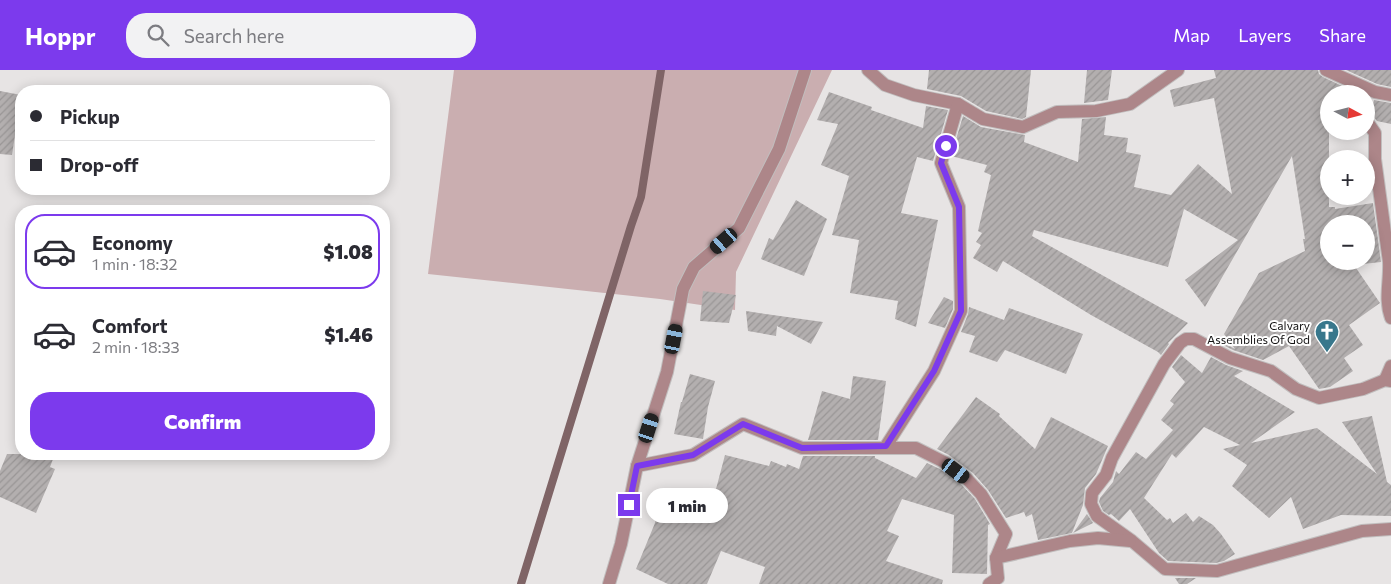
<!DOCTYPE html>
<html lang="en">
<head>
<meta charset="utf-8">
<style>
	:root { --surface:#fff; --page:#f2f2f3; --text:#2b2b33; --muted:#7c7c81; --line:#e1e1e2; --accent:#7c3aed }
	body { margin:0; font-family:Commissioner,sans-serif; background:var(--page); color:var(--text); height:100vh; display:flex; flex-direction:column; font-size:19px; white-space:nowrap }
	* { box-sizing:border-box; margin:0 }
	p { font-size:16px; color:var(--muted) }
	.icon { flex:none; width:28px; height:28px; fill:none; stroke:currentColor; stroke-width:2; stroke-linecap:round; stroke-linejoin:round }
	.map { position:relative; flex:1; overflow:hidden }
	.drawer { position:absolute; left:15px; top:135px; width:375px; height:255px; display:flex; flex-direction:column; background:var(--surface); border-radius:20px; box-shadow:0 2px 12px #0003 }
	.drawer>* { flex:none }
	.top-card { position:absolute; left:15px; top:15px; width:375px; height:110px; border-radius:20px; box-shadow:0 2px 12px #0003; display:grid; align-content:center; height:110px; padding:0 15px; background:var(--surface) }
	.needle { width:32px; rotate:97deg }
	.controls { position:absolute; left:1320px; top:15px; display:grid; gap:10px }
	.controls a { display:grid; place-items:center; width:55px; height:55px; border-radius:50%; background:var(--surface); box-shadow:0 2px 12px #0003; font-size:25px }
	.end { position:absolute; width:22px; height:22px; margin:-11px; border:6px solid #7c3aed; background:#fff; box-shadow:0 0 0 2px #fff }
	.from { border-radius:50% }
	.bubble { position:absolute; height:35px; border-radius:18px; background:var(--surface); box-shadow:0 2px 12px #0003; font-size:16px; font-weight:800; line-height:35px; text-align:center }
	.car { position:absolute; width:15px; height:30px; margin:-15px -8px; border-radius:6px; box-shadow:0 0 4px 1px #0007; background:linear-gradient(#222 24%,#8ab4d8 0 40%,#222 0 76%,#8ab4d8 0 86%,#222 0) }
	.top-card b { display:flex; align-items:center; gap:18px; height:48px; font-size:19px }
	.top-card b+b { border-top:1px solid var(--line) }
	.top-card i { width:12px; height:12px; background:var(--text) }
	ul { padding:9px 0 0; list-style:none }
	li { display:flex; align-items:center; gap:15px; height:75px; margin:0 10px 8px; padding:0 5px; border:2px solid transparent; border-radius:20px }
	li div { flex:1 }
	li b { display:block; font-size:19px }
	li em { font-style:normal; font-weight:800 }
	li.on { border-color:var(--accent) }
	li>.icon { width:45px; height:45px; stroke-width:1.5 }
	.cta { display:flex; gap:10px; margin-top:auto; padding:10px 15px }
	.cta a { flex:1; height:58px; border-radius:20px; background:var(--accent); color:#fff; font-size:20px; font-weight:800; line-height:58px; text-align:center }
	header { display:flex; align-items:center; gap:30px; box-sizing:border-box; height:70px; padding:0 25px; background:var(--accent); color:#fff }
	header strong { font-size:24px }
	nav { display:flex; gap:28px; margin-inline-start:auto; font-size:18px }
	.search { width:350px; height:45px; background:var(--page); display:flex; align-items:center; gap:12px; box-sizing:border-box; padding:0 18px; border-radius:20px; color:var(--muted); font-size:19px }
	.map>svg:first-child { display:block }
	.grass { fill:#caaeb0 }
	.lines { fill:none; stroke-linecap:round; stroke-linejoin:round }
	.stream { stroke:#7f6466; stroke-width:8 }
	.building { fill:url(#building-hatch); fill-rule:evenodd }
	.minor-casing { stroke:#c1bebe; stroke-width:14 }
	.minor { stroke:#ad8689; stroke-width:12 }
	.route { stroke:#7c3aed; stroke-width:6 }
	.labels { text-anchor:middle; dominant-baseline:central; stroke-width:4; stroke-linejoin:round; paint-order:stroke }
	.poi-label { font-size:12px; fill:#141313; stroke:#fff; text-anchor:end }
</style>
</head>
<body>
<header>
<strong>Hoppr</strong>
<div class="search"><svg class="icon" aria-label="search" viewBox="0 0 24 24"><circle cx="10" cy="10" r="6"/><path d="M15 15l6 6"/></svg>Search here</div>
<nav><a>Map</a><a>Layers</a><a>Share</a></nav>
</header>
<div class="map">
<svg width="1391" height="514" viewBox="0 0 1391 514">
	<defs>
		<pattern id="building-hatch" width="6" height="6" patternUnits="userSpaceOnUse" patternTransform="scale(1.25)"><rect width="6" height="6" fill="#b3afaf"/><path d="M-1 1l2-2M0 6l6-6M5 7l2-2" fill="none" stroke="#999696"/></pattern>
	</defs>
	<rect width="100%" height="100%" fill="#e7e4e4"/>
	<!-- grass -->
	<path class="grass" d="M454 0H832L736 202 735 240 660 229 428 204Z"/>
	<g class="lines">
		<!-- stream -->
		<path class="stream" d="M521 514 631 156 641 127 661 0"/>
	</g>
	<!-- building -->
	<g class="building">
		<path d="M929 0H1031L1026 47 1022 49 986 41 961 26 927 19Z"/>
		<path d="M1087 0H1112L1108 30 1084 33Z"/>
		<path d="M1214 0H1318L1319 4 1323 7 1359 24H1329V137H1335V139L1373 133 1381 192 1354 195 1380 233 1349 255 1363 275 1344 288 1353 301 1330 317 1319 319 1289 276 1263 290 1233 280 1219 273 1220 271 1235 279 1224 264 1259 203 1305 181 1303 169H1305L1292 86 1205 237 1185 210 1238 170 1184 139 1168 197 1034 160 1032 166 1188 253 1168 273 1169 274 1161 285 1158 282 1091 245 1003 191 997 202 973 188 981 175 976 172 982 163 978 161 991 105 984 102 987 95 951 86 963 46 981 57 1025 65 1024 72 1078 92 1082 49 1106 47 1104 65 1128 68 1126 82 1141 85 1134 117 1171 125 1198 94 1232 124 1214 28 1174 37 1170 20 1216 8ZM1329 154H1366V191H1329Z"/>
		<path d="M1346 0H1391V17L1377 14Z"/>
		<path d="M0 21 21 25 12 85 0 84Z"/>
		<path d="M829 22 872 37 871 40 923 58 926 36 948 40 933 91 917 87 901 143 938 150 916 257 895 249 898 231 850 223 859 170 832 165 849 106 821 95 838 54 817 50Z"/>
		<path d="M1374 30 1391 33V54L1377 51 1371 44Z"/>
		<path d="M796 130 827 149 804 206 761 189 769 168 773 170Z"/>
		<path d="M703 221 736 225 729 253 700 251Z"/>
		<path d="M944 227 953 231V239L945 258 928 253Z"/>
		<path d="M969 237 1004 250 1009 238 1083 264 1066 304 1005 280 997 292 969 282 975 266 961 262 968 244Z"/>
		<path d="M746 241 759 243 823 252 811 274 777 256 776 266 748 261Z"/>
		<path d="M1181 285 1202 303 1211 287 1226 295 1243 301 1234 306 1295 342 1251 373 1317 358 1377 404 1342 352 1372 346 1387 412 1391 415V446L1341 445 1303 459 1291 427 1269 448 1232 416 1247 395 1223 379 1240 375 1204 357 1176 388 1172 384 1144 428 1167 450 1170 448 1173 453 1186 443 1193 452 1199 446 1213 455 1221 464 1235 484 1224 491 1216 493 1168 491 1159 483 1130 439 1119 451 1111 444 1109 445 1103 441 1099 432 1100 428 1113 412 1116 401 1119 404 1136 382 1146 389 1173 360 1161 350 1174 334 1170 331 1185 312 1172 297Z"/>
		<path d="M690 304 715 311 708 337 703 369 674 364 681 332H682Z"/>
		<path d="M853 306 886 311 878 370H808L822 321 850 329Z"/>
		<path d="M976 327 1000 344 999 346 1035 379 1051 347 1108 376 1096 404 1085 418 1083 435 1072 463 1038 470 1032 444 1026 447 1024 442 1006 448 988 420 973 403 949 385 937 379Z"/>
		<path d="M7 384H55L50 397 55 399 36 443 0 427V401Z"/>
		<path d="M725 385 769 396 771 391 786 397 787 394 799 399 803 386H875V388L916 408 927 393 940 399 962 415 975 429 990 454 988 455 987 504 952 503 954 445 902 429 887 461 899 466 886 491 943 510 942 514H759L765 497 721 481 707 514H668L636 499 655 453 660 429 711 438Z"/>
		<path d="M1087 444 1093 453 1073 463Z"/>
		<path d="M1175 508H1196L1187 514H1179Z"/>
	</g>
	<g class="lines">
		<defs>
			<g id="minor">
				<path d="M868 0 885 15 914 25 958 34 983 49 1023 57 1057 42 1096 41 1130 34 1178 0"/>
				<path d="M1326 0 1375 22 1391 25"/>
				<path d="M1366 50 1375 63V89L1389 192C1390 212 1384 229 1391 248"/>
				<path d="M1385 310 1391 296"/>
				<path d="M1391 311 1385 310 1363 319 1319 328 1296 319 1271 301 1230 288 1194 269H1186L1180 273 1164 294 1112 388 1106 405 1092 423 1091 434 1097 446 1132 471 1165 499 1217 501 1362 461 1391 459"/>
				<path d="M886 376 934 301 961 241 959 137 941 93 958 34"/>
				<path d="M637 396 693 385 743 354 802 378H916L944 392 967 409 981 424 1006 464 996 488"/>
				<path d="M609 514 621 474 637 396 667 302 683 219 694 197 739 158 779 79 805 0"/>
				<path d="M989 514 998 508 996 488 1070 471 1098 468 1130 471"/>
			</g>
		</defs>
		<!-- minor casing -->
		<use href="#minor" class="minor-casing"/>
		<!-- minor -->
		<use href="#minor" class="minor"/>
	</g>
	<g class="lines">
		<!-- route -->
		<path class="route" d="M629 435 637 396 693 385 743 354 802 378 886 376 934 301 961 241 959 137 941 93 946 76"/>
	</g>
	<!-- icons -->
	<defs>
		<symbol id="church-pin" viewBox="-11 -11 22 30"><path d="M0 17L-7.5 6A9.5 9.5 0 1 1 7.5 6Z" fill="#38778c" stroke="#fff"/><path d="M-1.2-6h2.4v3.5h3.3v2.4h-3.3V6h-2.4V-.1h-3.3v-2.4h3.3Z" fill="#fff"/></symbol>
	</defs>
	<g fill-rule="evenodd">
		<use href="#church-pin" x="1313" y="248" width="28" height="38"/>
	</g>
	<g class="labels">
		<!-- poi labels -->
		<g class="poi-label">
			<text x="1310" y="255">Calvary<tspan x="1310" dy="14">Assemblies Of God</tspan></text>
		</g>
	</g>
</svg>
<div class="controls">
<a><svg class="needle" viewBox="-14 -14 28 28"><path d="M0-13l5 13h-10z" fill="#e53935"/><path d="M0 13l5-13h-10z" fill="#7c7c81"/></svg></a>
<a>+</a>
<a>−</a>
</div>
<i class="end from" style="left:946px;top:76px"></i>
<i class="end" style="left:629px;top:435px"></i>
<div class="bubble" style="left:646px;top:418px;width:82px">1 min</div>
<i class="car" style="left:724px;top:171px;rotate:229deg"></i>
<i class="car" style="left:674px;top:269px;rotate:11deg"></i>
<i class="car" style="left:649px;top:358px;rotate:18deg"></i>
<i class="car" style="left:956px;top:401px;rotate:127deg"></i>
<div class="top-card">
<b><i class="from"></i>Pickup</b>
<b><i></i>Drop-off</b>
</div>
<section class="drawer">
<ul>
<li class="on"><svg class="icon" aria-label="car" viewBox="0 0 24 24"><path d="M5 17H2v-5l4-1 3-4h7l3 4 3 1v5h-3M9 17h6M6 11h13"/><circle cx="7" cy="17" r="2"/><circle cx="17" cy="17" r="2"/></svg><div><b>Economy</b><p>1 min · 18:32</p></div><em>$1.08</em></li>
<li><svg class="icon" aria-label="car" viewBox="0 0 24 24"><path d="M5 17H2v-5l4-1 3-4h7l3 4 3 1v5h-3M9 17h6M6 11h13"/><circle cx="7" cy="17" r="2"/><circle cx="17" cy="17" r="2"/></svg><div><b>Comfort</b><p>2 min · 18:33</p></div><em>$1.46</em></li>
</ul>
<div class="cta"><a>Confirm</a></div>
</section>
</div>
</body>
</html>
